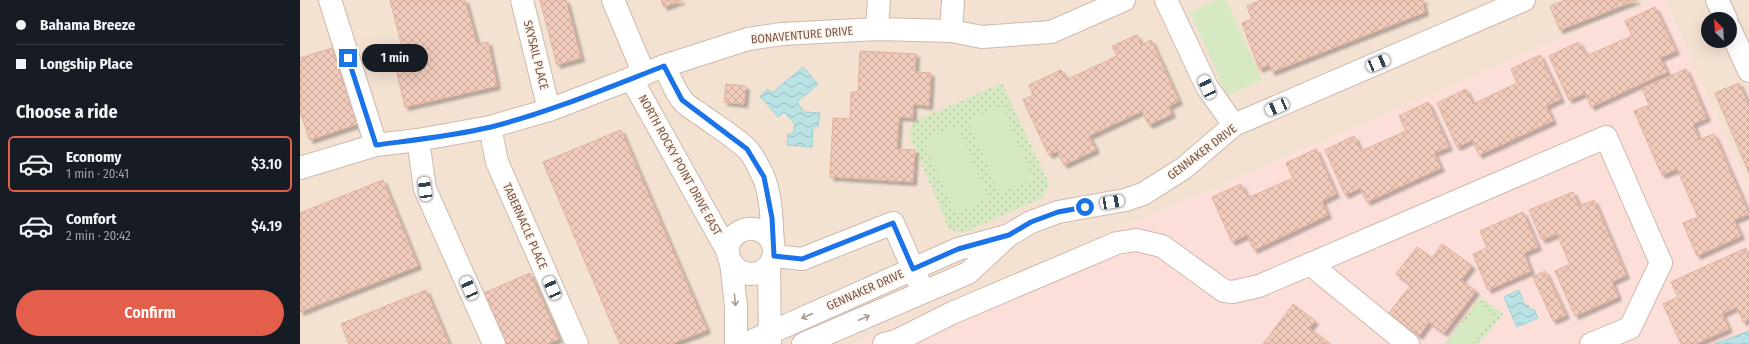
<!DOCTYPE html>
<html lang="en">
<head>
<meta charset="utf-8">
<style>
	:root { --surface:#171b24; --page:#242831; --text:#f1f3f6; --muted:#9ea1a6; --line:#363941; --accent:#e45f4b }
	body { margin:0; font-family:"Fira Sans Condensed",sans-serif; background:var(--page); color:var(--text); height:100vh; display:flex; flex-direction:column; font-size:15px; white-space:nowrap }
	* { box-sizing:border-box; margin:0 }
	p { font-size:13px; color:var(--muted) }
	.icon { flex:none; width:22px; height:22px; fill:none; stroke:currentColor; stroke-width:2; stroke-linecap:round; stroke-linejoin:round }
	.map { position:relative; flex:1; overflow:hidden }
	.details { display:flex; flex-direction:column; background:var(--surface); width:300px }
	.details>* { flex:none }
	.banner { display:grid; align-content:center; height:88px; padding:0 16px; background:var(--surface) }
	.needle { width:26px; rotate:336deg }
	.fabs { position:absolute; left:1401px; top:12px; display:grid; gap:8px }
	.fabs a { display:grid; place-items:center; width:36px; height:36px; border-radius:50%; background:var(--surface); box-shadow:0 4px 16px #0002; font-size:20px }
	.end { position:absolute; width:18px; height:18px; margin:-9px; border:5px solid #1a73e8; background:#fff; box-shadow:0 0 0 2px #fff }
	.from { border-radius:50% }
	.bubble { position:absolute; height:28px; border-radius:14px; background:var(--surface); box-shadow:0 4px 16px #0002; font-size:13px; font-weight:600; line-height:28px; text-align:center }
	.car { position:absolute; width:12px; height:24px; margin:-12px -6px; border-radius:5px; box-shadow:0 0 3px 1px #0007; background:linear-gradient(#fff 24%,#345 0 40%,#fff 0 76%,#345 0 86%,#fff 0) }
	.banner b { display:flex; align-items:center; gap:14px; height:38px; font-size:15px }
	.banner b+b { border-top:1px solid var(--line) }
	.banner i { width:10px; height:10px; background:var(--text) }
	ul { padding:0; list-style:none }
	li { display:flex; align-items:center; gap:12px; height:56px; margin:0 8px 6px; padding:0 8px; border:2px solid transparent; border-radius:6px }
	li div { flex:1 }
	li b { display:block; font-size:15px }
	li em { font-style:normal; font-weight:600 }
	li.active { border-color:var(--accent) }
	li>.icon { width:36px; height:36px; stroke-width:1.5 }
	h2 { padding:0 16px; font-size:18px; line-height:48px }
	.cta { display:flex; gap:8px; margin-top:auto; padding:8px 16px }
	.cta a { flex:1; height:46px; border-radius:24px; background:var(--accent); color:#fff; font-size:16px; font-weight:600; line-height:46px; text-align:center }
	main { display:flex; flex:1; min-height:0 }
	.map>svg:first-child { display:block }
	.residential { fill:#f3e1d2; fill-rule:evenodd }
	.commercial { fill:#fcdfd8 }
	.grass { fill:url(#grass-dots) }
	.garden { fill:#d6e9c2 }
	.water { fill:url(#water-waves); stroke:#9fd3d6 }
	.building { fill:url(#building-cross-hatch); stroke:#e3b19c; filter:url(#shadow) }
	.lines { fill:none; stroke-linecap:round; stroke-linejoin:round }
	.minor-casing { stroke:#cfb9ad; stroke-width:24 }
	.minor { stroke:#fff; stroke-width:22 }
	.oneway { stroke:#ac9992 }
	.route { stroke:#1a73e8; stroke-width:5 }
	.labels { text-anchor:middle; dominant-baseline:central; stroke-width:3; stroke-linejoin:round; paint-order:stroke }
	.street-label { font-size:12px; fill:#74554a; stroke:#fff4ea }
</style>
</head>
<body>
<main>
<section class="details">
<div class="banner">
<b><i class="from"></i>Bahama Breeze</b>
<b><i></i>Longship Place</b>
</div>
<h2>Choose a ride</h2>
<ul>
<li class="active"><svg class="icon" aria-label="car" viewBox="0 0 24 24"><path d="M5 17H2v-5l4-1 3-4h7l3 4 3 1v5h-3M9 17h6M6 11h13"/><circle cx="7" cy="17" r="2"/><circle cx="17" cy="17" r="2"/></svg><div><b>Economy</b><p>1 min · 20:41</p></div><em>$3.10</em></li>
<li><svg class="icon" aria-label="car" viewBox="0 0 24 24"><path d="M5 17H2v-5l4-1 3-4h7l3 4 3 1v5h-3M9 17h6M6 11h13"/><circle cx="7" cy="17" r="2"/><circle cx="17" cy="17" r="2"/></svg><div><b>Comfort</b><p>2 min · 20:42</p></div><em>$4.19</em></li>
</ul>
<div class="cta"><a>Confirm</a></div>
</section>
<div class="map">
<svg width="1449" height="344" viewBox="0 0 1449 344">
	<defs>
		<pattern id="grass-dots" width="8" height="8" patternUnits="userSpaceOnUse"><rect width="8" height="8" fill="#d6e9c2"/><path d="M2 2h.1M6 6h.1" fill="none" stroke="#b2c0a0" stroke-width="1.8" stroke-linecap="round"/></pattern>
		<pattern id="water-waves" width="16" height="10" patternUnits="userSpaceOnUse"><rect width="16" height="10" fill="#b9e3e5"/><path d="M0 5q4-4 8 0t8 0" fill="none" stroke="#9bbbbc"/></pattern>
		<pattern id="building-cross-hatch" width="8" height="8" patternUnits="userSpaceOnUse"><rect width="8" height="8" fill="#f1ccbc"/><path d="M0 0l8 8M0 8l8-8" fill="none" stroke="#c8a89b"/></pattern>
		<filter id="shadow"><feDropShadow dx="3.5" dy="3.5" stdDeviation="1" flood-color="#0004"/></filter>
	</defs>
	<rect width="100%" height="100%" fill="#fcf0e4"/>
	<!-- residential -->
	<g class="residential">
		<path d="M0 0H1350L553 344H0Z"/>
		<path d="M1365 0H1449V190V189ZM1408 19H1430V41H1408Z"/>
	</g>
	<!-- commercial -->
	<path class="commercial" d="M1350 0H1365L1449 190V331L1414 344H553Z"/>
	<!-- grass -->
	<g class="grass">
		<path d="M702 83 749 184 742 198 662 233 649 229 609 134 613 122Z"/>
		<path d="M1181 297 1203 314 1179 344H1144Z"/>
	</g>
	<!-- garden -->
	<g class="garden">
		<path d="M918 0H926L962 80 927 95 890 12Z"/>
		<path d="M702 106 733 179 699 193 668 120Z"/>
		<path d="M657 126 689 198 655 213 623 140Z"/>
		<path d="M1179 303 1195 316 1173 344H1148Z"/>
	</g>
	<!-- water -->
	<g class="water">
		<path d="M503 67 518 84 497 102 504 112 520 113 518 126 513 127 512 147 487 145 488 134H493L495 124 484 112 478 117 460 96 468 89 472 93Z"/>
		<path d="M1219 290 1225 306 1228 305 1231 310 1234 309 1238 318 1217 327 1204 297Z"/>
		<path d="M1449 331V344H1414Z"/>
	</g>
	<!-- building -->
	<g class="building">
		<path d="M90 0H165L177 44 188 42 197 86 105 107 95 64 106 62Z"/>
		<path d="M240 0H266L281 58 257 65Z"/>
		<path d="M361 0H382L364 7Z"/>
		<path d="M961 0H1125L1122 1 1125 12 972 72 969 65 959 69 942 23 952 19 947 6Z"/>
		<path d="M1266 0H1337L1260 30 1250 6Z"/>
		<path d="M1355 7 1376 51 1360 58 1367 72 1291 107 1285 93 1269 100 1249 56 1279 42 1286 56 1332 36 1325 21Z"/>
		<path d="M837 35 841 45 851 40 879 101 869 106 872 114 849 125 842 111 789 136 796 150 764 165 757 151 749 155 723 100 733 95 729 85 761 70 766 80 817 56 812 46Z"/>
		<path d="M32 48 58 124 10 140 0 112V58Z"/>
		<path d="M560 51 616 54 615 72 631 73 629 106 613 104V118L599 117 597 149 615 150 613 182 530 177 533 118 550 119 551 92H558Z"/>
		<path d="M1240 55 1261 99 1246 106 1253 121 1179 155 1172 140 1157 147 1137 103 1166 89 1173 104 1217 83 1211 69Z"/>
		<path d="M1386 69 1407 118 1393 124 1399 140 1414 134 1449 214 1434 220 1441 236 1397 256 1383 223 1398 217 1377 169 1362 175 1334 111 1349 105 1342 88Z"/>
		<path d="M1439 83 1449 106V173L1415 93Z"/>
		<path d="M426 84 446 86 444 104 424 102Z"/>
		<path d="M1128 102 1149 147 1134 153 1141 168 1067 202 1060 188 1045 195 1025 150 1054 136 1061 151 1106 131 1099 116Z"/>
		<path d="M321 130 407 330 371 344H320L243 162Z"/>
		<path d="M1016 149 1036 194 1022 201 1028 215 954 250 947 235 932 242 912 197 941 184 948 198 993 178 986 163Z"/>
		<path d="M83 180 118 266 0 312V213Z"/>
		<path d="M1273 192 1279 206 1294 200 1326 275 1312 282 1318 297 1275 316 1255 271 1270 264 1257 234 1242 240 1229 210Z"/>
		<path d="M1223 212 1238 247 1224 253 1231 271 1188 290 1173 254 1187 248 1180 231Z"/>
		<path d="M1142 244 1172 266 1161 280 1176 291 1144 333 1129 322 1119 336 1089 313 1111 285 1096 274 1117 247 1132 258Z"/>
		<path d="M1446 248 1449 256V319L1443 322 1437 307 1422 314 1429 329 1395 344H1381L1363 304 1378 297 1371 282Z"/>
		<path d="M1245 271 1266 315 1253 321 1233 277Z"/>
		<path d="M230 273 259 339 247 344H206L184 293Z"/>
		<path d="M126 290 149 344H49L41 324Z"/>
		<path d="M993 304 1015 321 1009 328 1029 343 1028 344H963Z"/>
	</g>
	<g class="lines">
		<defs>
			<g id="minor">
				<path d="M30 0 76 145"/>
				<path d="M222 0 249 110"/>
				<path d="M313 0 344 74"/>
				<path d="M866 0 907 87 934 125"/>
				<path d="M1417 0 1426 19"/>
				<path d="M577 29 579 0"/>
				<path d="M1430 29 1449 71"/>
				<path d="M651 31 653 0"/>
				<path d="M364 66C370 77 375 92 383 101 387 106 394 110 400 114 415 125 432 135 446 148 453 154 459 168 463 176 472 196 471 221 473 242 473 247 475 252 473 257 471 267 461 274 451 274 443 274 435 269 431 262 416 236 456 213 473 243"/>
				<path d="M331 78 428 252"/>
				<path d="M190 127 197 162 277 344"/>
				<path d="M118 140 125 189 194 344"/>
				<path d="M0 168 76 145 118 140 190 127 249 110 364 66 448 39 482 34 577 29 651 31 682 37 751 32 824 0"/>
				<path d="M474 256 502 259 593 223 619 282"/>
				<path d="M431 262 436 307V344"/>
				<path d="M1010 264 1108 344"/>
				<path d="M469 266 470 344"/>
				<path d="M445 344 658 249 706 236"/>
				<path d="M503 344 668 273 709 235 731 222 758 212 825 200 843 194 884 168 934 125 1224 0"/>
				<path d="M584 344 598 340 652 313 817 243 836 240 862 246 924 291 933 292 959 286 1306 137 1361 263 1330 328 1291 344"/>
			</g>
		</defs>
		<!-- minor casing -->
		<use href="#minor" class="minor-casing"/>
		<!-- minor -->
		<use href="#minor" class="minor"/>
	</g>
	<!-- one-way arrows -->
	<defs><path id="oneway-shaft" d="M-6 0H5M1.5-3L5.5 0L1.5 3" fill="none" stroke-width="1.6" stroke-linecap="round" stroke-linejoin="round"/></defs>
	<g class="oneway">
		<use href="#oneway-shaft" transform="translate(435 300) rotate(84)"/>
		<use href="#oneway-shaft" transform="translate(507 316) rotate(156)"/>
		<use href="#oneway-shaft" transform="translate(564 318) rotate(-23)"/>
	</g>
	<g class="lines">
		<!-- route -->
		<path class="route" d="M48 58 76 145C114 140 153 136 191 127 250 112 307 88 364 66L382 100 447 149 464 177 472 218 474 256 502 259 593 223 613 269 658 249 709 235 731 222 758 212 785 207"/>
	</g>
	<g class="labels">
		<!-- street labels -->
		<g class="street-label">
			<text transform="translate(502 35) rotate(-5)">BONAVENTURE DRIVE</text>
			<text transform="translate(236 55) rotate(76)">SKYSAIL PLACE</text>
			<text transform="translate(902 152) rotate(-37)">GENNAKER DRIVE</text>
			<text transform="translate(380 165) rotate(61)">NORTH ROCKY POINT DRIVE EAST</text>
			<text transform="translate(225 226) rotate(66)">TABERNACLE PLACE</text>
			<text transform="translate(565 290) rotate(-24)">GENNAKER DRIVE</text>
		</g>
	</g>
</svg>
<div class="fabs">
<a><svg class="needle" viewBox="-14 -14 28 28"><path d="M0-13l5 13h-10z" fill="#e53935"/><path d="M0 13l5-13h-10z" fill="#9ea1a6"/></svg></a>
</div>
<i class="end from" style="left:785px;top:207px"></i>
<i class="end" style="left:48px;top:58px"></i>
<div class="bubble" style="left:62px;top:44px;width:66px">1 min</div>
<i class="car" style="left:1078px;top:63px;rotate:67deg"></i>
<i class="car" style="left:907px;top:87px;rotate:335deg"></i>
<i class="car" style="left:977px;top:107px;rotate:247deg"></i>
<i class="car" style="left:125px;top:189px;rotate:352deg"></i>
<i class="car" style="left:812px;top:202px;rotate:80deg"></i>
<i class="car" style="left:169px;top:288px;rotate:336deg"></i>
<i class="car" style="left:252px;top:288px;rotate:336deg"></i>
</div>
</main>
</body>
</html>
